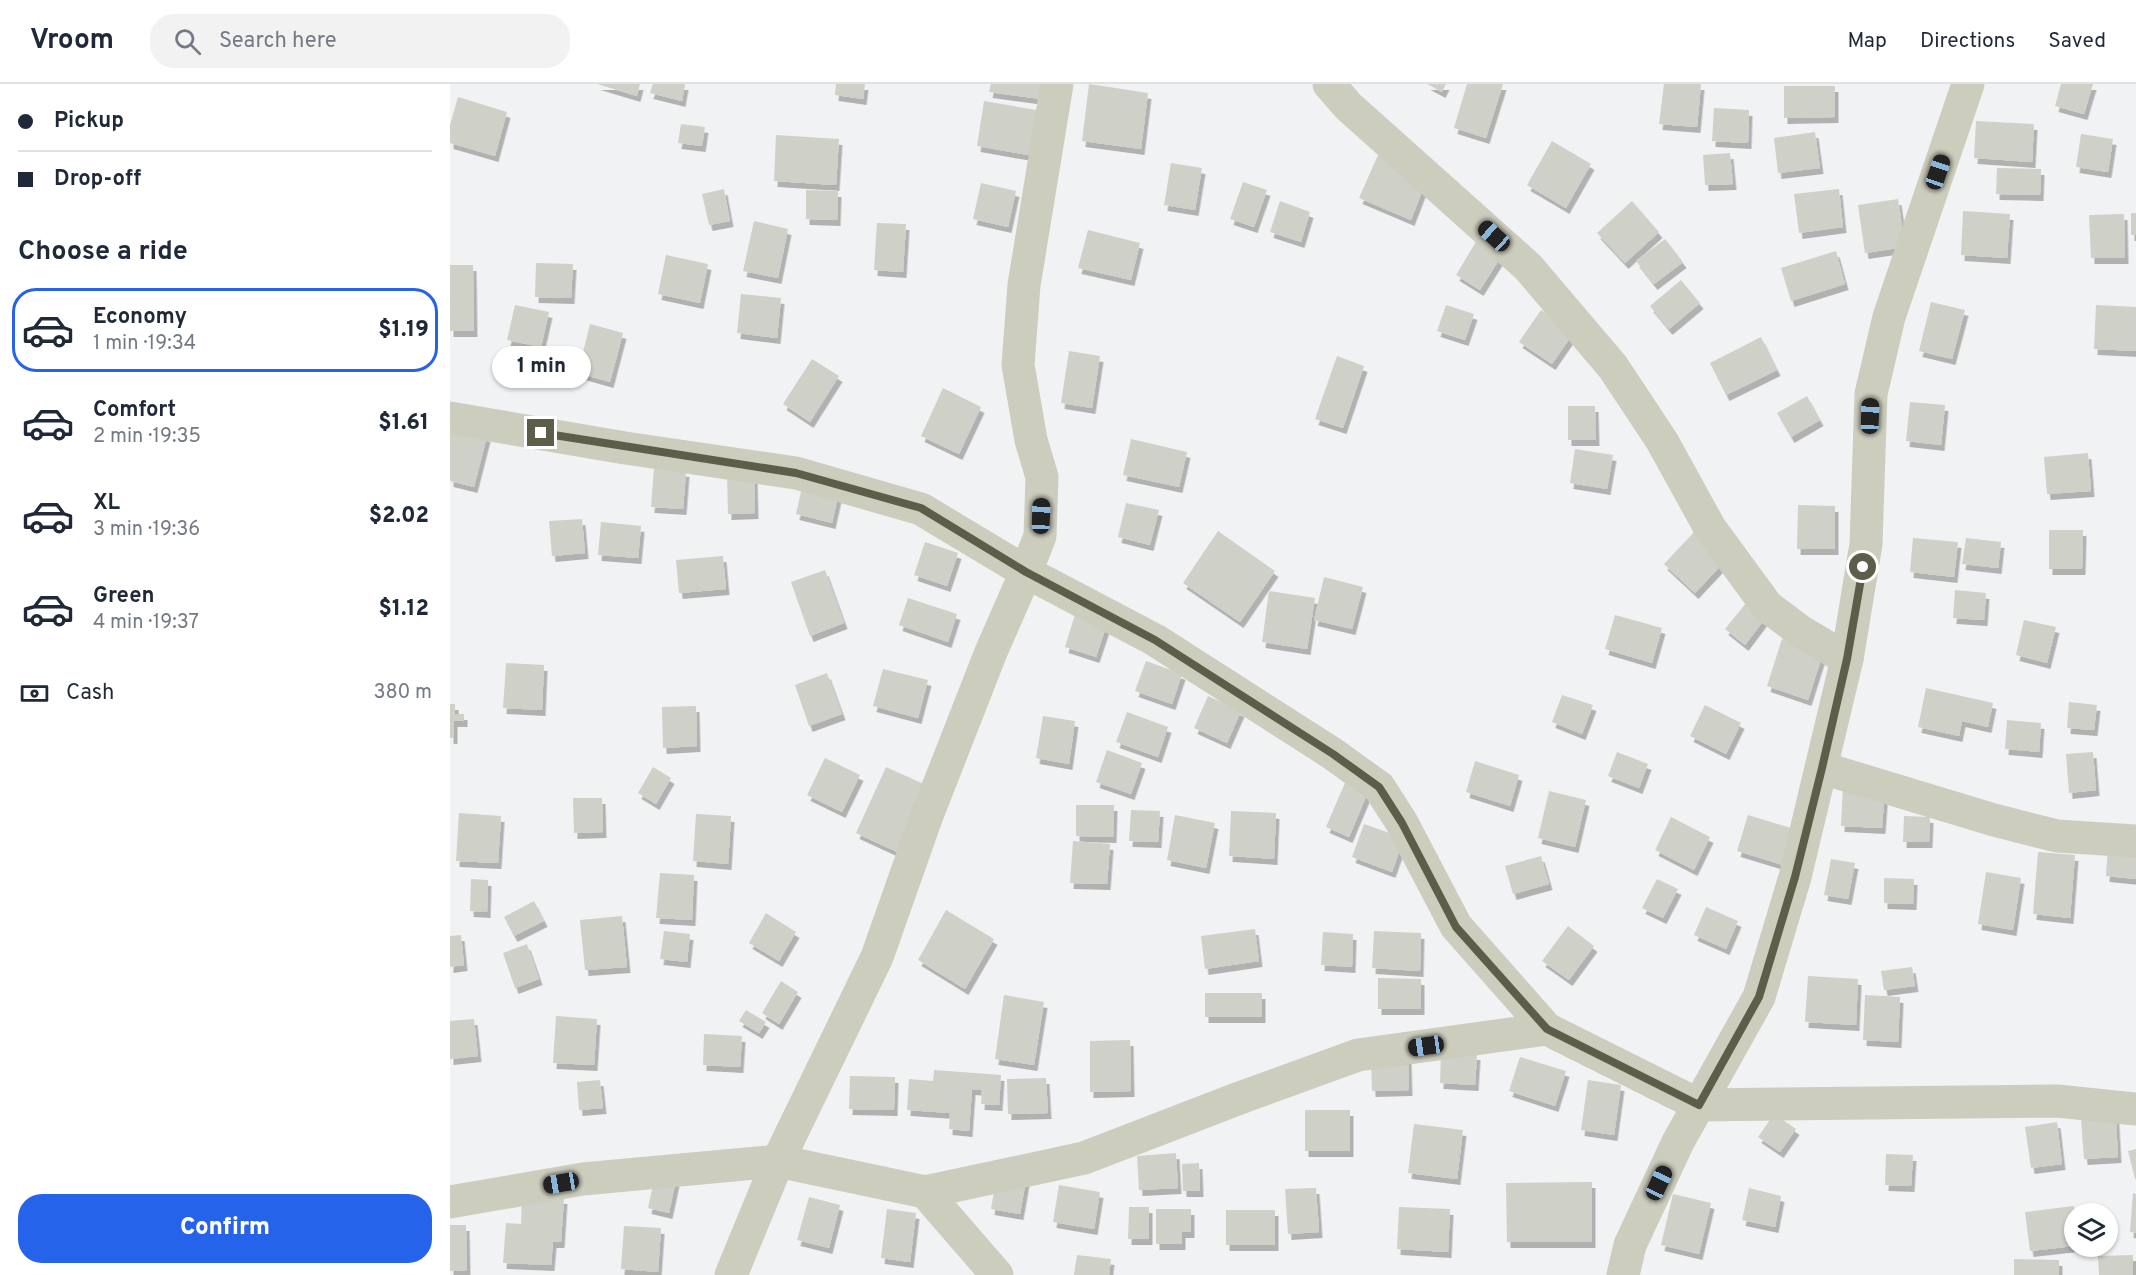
<!DOCTYPE html>
<html lang="en">
<head>
<meta charset="utf-8">
<style>
	:root { --surface:#fff; --page:#f2f2f3; --text:#1f2937; --muted:#747a83; --line:#e0e1e3; --accent:#2563eb }
	body { margin:0; font-family:Overpass,sans-serif; background:var(--page); color:var(--text); height:100vh; display:flex; flex-direction:column; font-size:22px; white-space:nowrap }
	* { box-sizing:border-box; margin:0 }
	p { font-size:20px; color:var(--muted) }
	.icon { flex:none; width:33px; height:33px; fill:none; stroke:currentColor; stroke-width:2; stroke-linecap:round; stroke-linejoin:round }
	.map { position:relative; flex:1; overflow:hidden }
	.panel { display:flex; flex-direction:column; background:var(--surface); width:450px }
	.panel>* { flex:none }
	.guide { display:grid; align-content:center; height:132px; padding:0 18px; background:var(--surface) }
	.fabs { position:absolute; left:1614px; top:1119px; display:grid; gap:12px }
	.fabs a { display:grid; place-items:center; width:54px; height:54px; border-radius:50%; background:var(--surface); box-shadow:0 2px 4px #0004; font-size:30px }
	.end { position:absolute; width:27px; height:27px; margin:-14px; border:8px solid #5d5e4a; background:#fff; box-shadow:0 0 0 3px #fff }
	.from { border-radius:50% }
	.bubble { position:absolute; height:42px; border-radius:21px; background:var(--surface); box-shadow:0 2px 4px #0004; font-size:20px; font-weight:800; line-height:42px; text-align:center }
	.car { position:absolute; width:18px; height:36px; margin:-18px -9px; border-radius:8px; box-shadow:0 0 4px 2px #0007; background:linear-gradient(#222 24%,#8ab4d8 0 40%,#222 0 76%,#8ab4d8 0 86%,#222 0) }
	.guide b { display:flex; align-items:center; gap:21px; height:57px; font-size:22px }
	.guide b+b { border-top:2px solid var(--line) }
	.guide i { width:15px; height:15px; background:var(--text) }
	ul { padding:0; list-style:none }
	li { display:flex; align-items:center; gap:18px; height:84px; margin:0 12px 9px; padding:0 6px; border:3px solid transparent; border-radius:24px }
	li div { flex:1 }
	li b { display:block; font-size:22px }
	li em { font-style:normal; font-weight:800 }
	li.on { border-color:var(--accent) }
	li>.icon { width:54px; height:54px; stroke-width:1.5 }
	h2 { padding:0 18px; font-size:27px; line-height:72px }
	.pay { display:flex; align-items:center; gap:15px; height:66px; padding:0 18px; font-size:22px }
	.pay p { margin-inline-start:auto }
	.action { display:flex; gap:12px; margin-top:auto; padding:12px 18px }
	.action a { flex:1; height:69px; border-radius:24px; background:var(--accent); color:#fff; font-size:24px; font-weight:800; line-height:69px; text-align:center }
	header { display:flex; align-items:center; gap:36px; box-sizing:border-box; height:84px; padding:0 30px; background:var(--surface); border-bottom:2px solid var(--line) }
	header strong { font-size:28px }
	nav { display:flex; gap:33px; margin-inline-start:auto; font-size:21px }
	.search { width:420px; height:54px; background:var(--page); display:flex; align-items:center; gap:15px; box-sizing:border-box; padding:0 21px; border-radius:24px; color:var(--muted); font-size:22px }
	main { display:flex; flex:1; min-height:0 }
	.map>svg:first-child { display:block }
	.building { fill:#cfd0c8; filter:url(#shadow) }
	.lines { fill:none; stroke-linecap:round; stroke-linejoin:round }
	.street { stroke:#cdcdbe; stroke-width:33 }
	.route { stroke:#5d5e4a; stroke-width:8 }
</style>
</head>
<body>
<header>
<strong>Vroom</strong>
<div class="search"><svg class="icon" aria-label="search" viewBox="0 0 24 24"><circle cx="10" cy="10" r="6"/><path d="M15 15l6 6"/></svg>Search here</div>
<nav><a>Map</a><a>Directions</a><a>Saved</a></nav>
</header>
<main>
<section class="panel">
<div class="guide">
<b><i class="from"></i>Pickup</b>
<b><i></i>Drop-off</b>
</div>
<h2>Choose a ride</h2>
<ul>
<li class="on"><svg class="icon" aria-label="car" viewBox="0 0 24 24"><path d="M5 17H2v-5l4-1 3-4h7l3 4 3 1v5h-3M9 17h6M6 11h13"/><circle cx="7" cy="17" r="2"/><circle cx="17" cy="17" r="2"/></svg><div><b>Economy</b><p>1 min · 19:34</p></div><em>$1.19</em></li>
<li><svg class="icon" aria-label="car" viewBox="0 0 24 24"><path d="M5 17H2v-5l4-1 3-4h7l3 4 3 1v5h-3M9 17h6M6 11h13"/><circle cx="7" cy="17" r="2"/><circle cx="17" cy="17" r="2"/></svg><div><b>Comfort</b><p>2 min · 19:35</p></div><em>$1.61</em></li>
<li><svg class="icon" aria-label="car" viewBox="0 0 24 24"><path d="M5 17H2v-5l4-1 3-4h7l3 4 3 1v5h-3M9 17h6M6 11h13"/><circle cx="7" cy="17" r="2"/><circle cx="17" cy="17" r="2"/></svg><div><b>XL</b><p>3 min · 19:36</p></div><em>$2.02</em></li>
<li><svg class="icon" aria-label="car" viewBox="0 0 24 24"><path d="M5 17H2v-5l4-1 3-4h7l3 4 3 1v5h-3M9 17h6M6 11h13"/><circle cx="7" cy="17" r="2"/><circle cx="17" cy="17" r="2"/></svg><div><b>Green</b><p>4 min · 19:37</p></div><em>$1.12</em></li>
</ul>
<div class="pay"><svg class="icon" aria-label="cash" viewBox="0 0 24 24"><path d="M3 7h18v10H3z"/><circle cx="12" cy="12" r="2"/></svg>Cash<p>380 m</p></div>
<div class="action"><a>Confirm</a></div>
</section>
<div class="map">
<svg width="1686" height="1191" viewBox="0 0 1686 1191">
	<defs>
		<filter id="shadow"><feDropShadow dx="3.5" dy="6" stdDeviation="0" flood-color="#0004"/></filter>
	</defs>
	<rect width="100%" height="100%" fill="#f1f2f3"/>
	<!-- building -->
	<g class="building">
		<path d="M147 0H190L187 12Z"/>
		<path d="M203 0H235L232 17 200 9Z"/>
		<path d="M386 0H415L413 15 385 11Z"/>
		<path d="M541 0H601L598 16 539 8Z"/>
		<path d="M639 0 698 9 691 65 632 57Z"/>
		<path d="M977 0H996L992 8Z"/>
		<path d="M1017 0H1053L1036 54 1004 44Z"/>
		<path d="M1214 0H1251L1247 43 1209 40Z"/>
		<path d="M1611 0H1643L1634 30 1605 22Z"/>
		<path d="M1334 2H1385V33L1334 34Z"/>
		<path d="M8 13 57 28 45 72 0 59V41Z"/>
		<path d="M534 17 604 29 596 74 527 62Z"/>
		<path d="M1264 24 1299 26 1298 59 1262 57Z"/>
		<path d="M1526 37 1584 40 1582 78 1524 74Z"/>
		<path d="M231 40 255 43 252 62 228 59Z"/>
		<path d="M1365 48 1370 84 1328 89 1324 54Z"/>
		<path d="M1631 50 1663 55 1658 88 1626 83Z"/>
		<path d="M326 51 389 55 386 101 324 97Z"/>
		<path d="M1102 57 1141 80 1116 124 1077 101Z"/>
		<path d="M1280 69 1283 100 1255 101 1253 71Z"/>
		<path d="M928 71 978 92 961 136 909 114Z"/>
		<path d="M721 79 752 84 745 126 714 121Z"/>
		<path d="M1547 84 1591 85 1590 111 1546 110Z"/>
		<path d="M793 98 817 106 804 143 780 135Z"/>
		<path d="M531 99 566 107 558 143 523 135Z"/>
		<path d="M274 105 280 137 259 141 252 110Z"/>
		<path d="M1389 105 1393 143 1349 149 1344 110Z"/>
		<path d="M356 106 388 107 387 136 356 135Z"/>
		<path d="M1448 115 1455 163 1415 169 1408 121Z"/>
		<path d="M830 117 860 128 851 158 820 148Z"/>
		<path d="M1182 117 1209 148 1175 179 1147 149Z"/>
		<path d="M1513 127 1560 130 1557 174 1511 171Z"/>
		<rect x="1681" y="129" width="5" height="22"/>
		<path d="M1674 130 1675 174H1641L1639 131Z"/>
		<path d="M304 137 338 145 328 194 293 187Z"/>
		<path d="M427 139 456 140 453 188 424 186Z"/>
		<path d="M638 146 690 159 681 196 628 184Z"/>
		<path d="M1215 155 1233 178 1204 200 1186 177Z"/>
		<path d="M1027 156 1052 171 1030 206 1006 191Z"/>
		<path d="M1386 167 1395 200 1341 217 1331 184Z"/>
		<path d="M216 171 258 180 250 219 208 210Z"/>
		<path d="M86 179 123 180 121 214 85 213Z"/>
		<path d="M0 181H23L24 247H0Z"/>
		<path d="M1231 196 1250 219 1219 245 1200 222Z"/>
		<path d="M291 210 331 214 327 254 287 249Z"/>
		<path d="M1481 218 1515 226 1502 275 1469 267Z"/>
		<path d="M65 221 99 228 91 263 57 256Z"/>
		<path d="M996 221 1024 230 1015 256 987 247Z"/>
		<path d="M1646 221 1686 223V267L1644 265Z"/>
		<path d="M1091 226 1124 248 1102 280 1069 258Z"/>
		<path d="M140 240 173 249 160 298 128 289Z"/>
		<path d="M1311 253 1327 286 1276 311 1260 279Z"/>
		<path d="M619 267 650 272 642 324 611 319Z"/>
		<path d="M887 272 914 282 893 344 865 335Z"/>
		<path d="M362 275 389 292 360 338 333 320Z"/>
		<path d="M493 304 531 323 509 370 471 352Z"/>
		<path d="M1357 312 1370 336 1341 353 1327 329Z"/>
		<path d="M1460 318 1495 321 1491 361 1456 357Z"/>
		<path d="M1118 322H1145L1146 356H1118Z"/>
		<path d="M0 343 37 352 24 403 0 397Z"/>
		<path d="M681 355 737 368 729 403 673 391Z"/>
		<path d="M1125 365 1163 371 1157 405 1120 399Z"/>
		<path d="M1638 369 1641 407 1597 410 1594 373Z"/>
		<path d="M204 384 236 387 233 425 201 423Z"/>
		<path d="M304 388 305 429 278 430 277 389Z"/>
		<path d="M355 390 391 399 382 439 346 430Z"/>
		<path d="M676 419 709 426 700 461 668 453Z"/>
		<path d="M1348 421 1385 422V465H1347Z"/>
		<path d="M132 435 135 469 102 472 99 437Z"/>
		<path d="M151 438 191 442 188 474 148 471Z"/>
		<path d="M1599 446H1633L1632 485H1599Z"/>
		<path d="M768 447 825 487 790 538 733 499Z"/>
		<path d="M1245 447 1276 476 1245 509 1214 480Z"/>
		<path d="M1463 454 1508 458 1504 493 1460 488Z"/>
		<path d="M1516 454 1551 458 1548 484 1512 480Z"/>
		<path d="M475 458 508 469 497 502 464 491Z"/>
		<path d="M273 472 276 505 229 509 226 476Z"/>
		<path d="M375 486 394 539 360 552 341 498Z"/>
		<path d="M874 493 913 503 902 545 864 536Z"/>
		<path d="M1505 506 1536 509 1534 536 1503 534Z"/>
		<path d="M819 507 865 514 857 565 812 558Z"/>
		<path d="M458 514 507 530 498 558 449 541Z"/>
		<path d="M1297 518 1316 533 1295 561 1275 545Z"/>
		<path d="M626 527 658 537 646 573 615 563Z"/>
		<path d="M1165 531 1212 544 1202 579 1155 565Z"/>
		<path d="M1574 536 1606 543 1597 579 1566 571Z"/>
		<path d="M1332 555 1373 569 1358 616 1317 602Z"/>
		<path d="M696 577 732 590 722 620 685 607Z"/>
		<path d="M56 579 94 581 92 626 53 624Z"/>
		<path d="M433 585 478 596 468 634 423 622Z"/>
		<path d="M377 589 392 630 359 642 345 601Z"/>
		<path d="M1476 604 1543 619 1538 643 1512 637 1509 652 1468 643Z"/>
		<path d="M1112 611 1143 621 1132 650 1102 638Z"/>
		<path d="M758 612 791 627 777 659 744 644Z"/>
		<path d="M1619 618 1647 621 1644 646 1617 644Z"/>
		<path d="M0 620H5V630H14V637H4V654H0Z"/>
		<path d="M1255 621 1291 639 1276 670 1240 652Z"/>
		<path d="M246 622 247 662 213 664 212 623Z"/>
		<path d="M677 628 718 643 708 673 666 658Z"/>
		<path d="M593 632 625 637 619 680 586 674Z"/>
		<path d="M1557 636 1591 639 1589 668 1555 665Z"/>
		<path d="M657 666 692 679 681 710 646 698Z"/>
		<path d="M1167 668 1198 680 1189 704 1158 692Z"/>
		<path d="M1643 668 1646 706 1619 709 1616 670Z"/>
		<path d="M375 674 410 691 392 728 357 711Z"/>
		<path d="M1025 677 1069 691 1060 722 1016 708Z"/>
		<path d="M203 683 221 694 206 720 188 709Z"/>
		<path d="M436 683 476 701 456 772 406 749Z"/>
		<path d="M895 699 918 708 899 753 876 743Z"/>
		<path d="M1393 701 1435 703 1432 744 1391 742Z"/>
		<path d="M1099 707 1136 716 1125 763 1088 754Z"/>
		<path d="M123 714H152L153 748 124 749Z"/>
		<path d="M626 721H664L663 753 626 752Z"/>
		<path d="M681 726 710 727 708 758 679 757Z"/>
		<path d="M781 727 826 729 824 775 779 772Z"/>
		<path d="M9 729 51 732 48 779 6 777Z"/>
		<path d="M246 730 281 732 278 780 243 777Z"/>
		<path d="M725 731 765 739 756 784 717 776Z"/>
		<path d="M1298 731 1344 745 1333 781 1287 767Z"/>
		<path d="M1454 732 1480 733 1479 758H1453Z"/>
		<path d="M1221 733 1260 753 1244 786 1205 766Z"/>
		<path d="M914 740 954 754 942 788 902 773Z"/>
		<path d="M623 757 660 760 657 800 620 799Z"/>
		<path d="M1658 763 1686 766V795L1656 792Z"/>
		<path d="M1588 768 1625 771 1620 834 1583 830Z"/>
		<path d="M1091 772 1099 800 1063 810 1055 782Z"/>
		<path d="M1381 775 1405 779 1398 815 1374 811Z"/>
		<path d="M1536 788 1571 794 1563 846 1528 840Z"/>
		<path d="M210 789 244 791 242 836 206 834Z"/>
		<path d="M1434 794 1464 795 1463 820 1434 819Z"/>
		<path d="M21 795 38 796 37 828 20 827Z"/>
		<path d="M1207 795 1228 805 1213 834 1192 824Z"/>
		<path d="M84 817 94 837 64 852 54 833Z"/>
		<path d="M1256 823 1288 837 1276 865 1244 851Z"/>
		<path d="M496 826 544 855 515 905 468 876Z"/>
		<path d="M316 829 346 848 329 877 299 859Z"/>
		<path d="M172 832 177 883 135 886 130 836Z"/>
		<path d="M1118 842 1144 862 1119 896 1092 877Z"/>
		<path d="M805 845 809 877 755 885 751 852Z"/>
		<path d="M214 847 240 850 237 878 210 875Z"/>
		<path d="M924 847 971 849 970 887 922 884Z"/>
		<path d="M873 848 903 850 902 883 871 881Z"/>
		<path d="M11 851 14 881 0 883V852Z"/>
		<path d="M77 860 89 895 65 904 53 869Z"/>
		<path d="M1462 883 1465 902 1434 906 1431 887Z"/>
		<path d="M1358 892 1408 895 1406 941 1355 938Z"/>
		<path d="M928 894 971 895V925H928Z"/>
		<path d="M331 897 348 908 329 940 312 929Z"/>
		<rect x="755" y="909" width="57" height="24"/>
		<path d="M554 911 594 918 584 981 545 975Z"/>
		<path d="M1415 911 1450 913 1448 958 1413 956Z"/>
		<path d="M296 926 316 938 309 949 289 937Z"/>
		<path d="M106 932 147 935 144 981 103 979Z"/>
		<path d="M24 935 28 972 0 975V937Z"/>
		<path d="M254 950 292 952 290 983 253 981Z"/>
		<path d="M680 956 681 1007 640 1008V957Z"/>
		<path d="M991 969 1027 970 1025 1001 990 999Z"/>
		<path d="M958 973 959 1006 922 1007 921 974Z"/>
		<path d="M1070 973 1116 987 1105 1022 1059 1007Z"/>
		<path d="M484 986 551 991 549 1021 531 1020 532 1006 522 1005 519 1047 499 1045 500 1029 457 1026 459 995 483 997Z"/>
		<path d="M400 992 445 993 444 1026 399 1025Z"/>
		<path d="M596 994 598 1029 558 1030 557 995Z"/>
		<path d="M150 996 153 1024 129 1026 127 998Z"/>
		<path d="M1138 996 1171 1001 1164 1051 1131 1046Z"/>
		<path d="M1665 1020 1668 1073 1634 1075 1630 1022Z"/>
		<rect x="855" y="1026" width="45" height="41"/>
		<path d="M1324 1030 1346 1045 1330 1068 1308 1053Z"/>
		<path d="M1607 1038 1612 1080 1581 1084 1575 1043Z"/>
		<path d="M964 1040 1013 1046 1007 1095 958 1089Z"/>
		<path d="M1686 1065V1095H1685L1678 1067Z"/>
		<path d="M726 1069 728 1104 689 1106 687 1072Z"/>
		<path d="M1436 1070 1463 1071 1461 1102 1435 1101Z"/>
		<path d="M208 1078 229 1082 219 1129 198 1124Z"/>
		<path d="M749 1079 750 1107H733L732 1080Z"/>
		<path d="M547 1090 576 1096 570 1130 541 1125Z"/>
		<path d="M1142 1098V1158H1057L1056 1099Z"/>
		<path d="M609 1101 650 1108 644 1145 603 1138Z"/>
		<path d="M866 1104 869 1148 838 1150 835 1105Z"/>
		<path d="M1299 1104 1331 1112 1325 1143 1292 1136Z"/>
		<path d="M1683 1109 1686 1110V1149L1680 1148Z"/>
		<path d="M1223 1110 1261 1119 1249 1170 1211 1161Z"/>
		<path d="M72 1112 114 1114 111 1158H103L101 1181 53 1179 56 1139 71 1140Z"/>
		<path d="M359 1113 390 1121 379 1164 347 1156Z"/>
		<path d="M1624 1122V1162L1580 1167 1575 1128Z"/>
		<path d="M679 1123H699V1155H678Z"/>
		<path d="M949 1123 1000 1125 998 1168 947 1165Z"/>
		<path d="M437 1125 466 1129 460 1178 431 1174Z"/>
		<path d="M706 1125H741V1148H732V1160H706Z"/>
		<rect x="776" y="1126" width="49" height="35"/>
		<path d="M0 1141H16L17 1186 0 1187Z"/>
		<path d="M174 1142 211 1144 208 1188 171 1185Z"/>
		<path d="M627 1171 661 1175 659 1191H624Z"/>
		<path d="M1683 1171V1191H1649L1648 1172Z"/>
		<path d="M1564 1175 1609 1176V1191H1564Z"/>
	</g>
	<g class="lines">
		<!-- street -->
		<g class="street">
			<path d="M879 0 898 22 1078 183 1163 283 1212 357 1260 444 1317 522 1350 547 1397 575"/>
			<path d="M0 334 175 364 346 389 471 425 576 488 705 556 883 670 929 703 952 739 1006 842 1097 945"/>
			<path d="M1372 684 1544 736 1607 752 1686 757"/>
			<path d="M475 1108 634 1074 787 1015 908 971 1097 945 1249 1021 1607 1017 1686 1025"/>
			<path d="M0 1118 133 1095 328 1077 475 1108 547 1191"/>
			<path d="M281 1191 328 1077 427 873 476 734 541 568 576 488 590 452 592 393 581 356 568 281 574 201 607 0"/>
			<path d="M1173 1191 1180 1161 1228 1058 1309 913 1345 793 1397 575 1416 460 1421 310 1439 233 1518 0"/>
		</g>
	</g>
	<g class="lines">
		<!-- route -->
		<path class="route" d="M91 349 346 389 471 424 576 488 705 556 883 670 929 703 952 739 1006 843 1097 945 1249 1021 1309 913 1345 793 1372 684 1397 575 1413 483"/>
	</g>
</svg>
<div class="fabs">
<a><svg class="icon" aria-label="layers" viewBox="0 0 24 24"><path d="M12 4l9 5-9 5-9-5zM3 14l9 5 9-5"/></svg></a>
</div>
<i class="end from" style="left:1413px;top:483px"></i>
<i class="end" style="left:91px;top:349px"></i>
<div class="bubble" style="left:42px;top:262px;width:99px">1 min</div>
<i class="car" style="left:1488px;top:88px;rotate:19deg"></i>
<i class="car" style="left:1044px;top:152px;rotate:312deg"></i>
<i class="car" style="left:1420px;top:332px;rotate:2deg"></i>
<i class="car" style="left:591px;top:432px;rotate:2deg"></i>
<i class="car" style="left:976px;top:962px;rotate:262deg"></i>
<i class="car" style="left:111px;top:1099px;rotate:260deg"></i>
<i class="car" style="left:1209px;top:1099px;rotate:25deg"></i>
</div>
</main>
</body>
</html>
